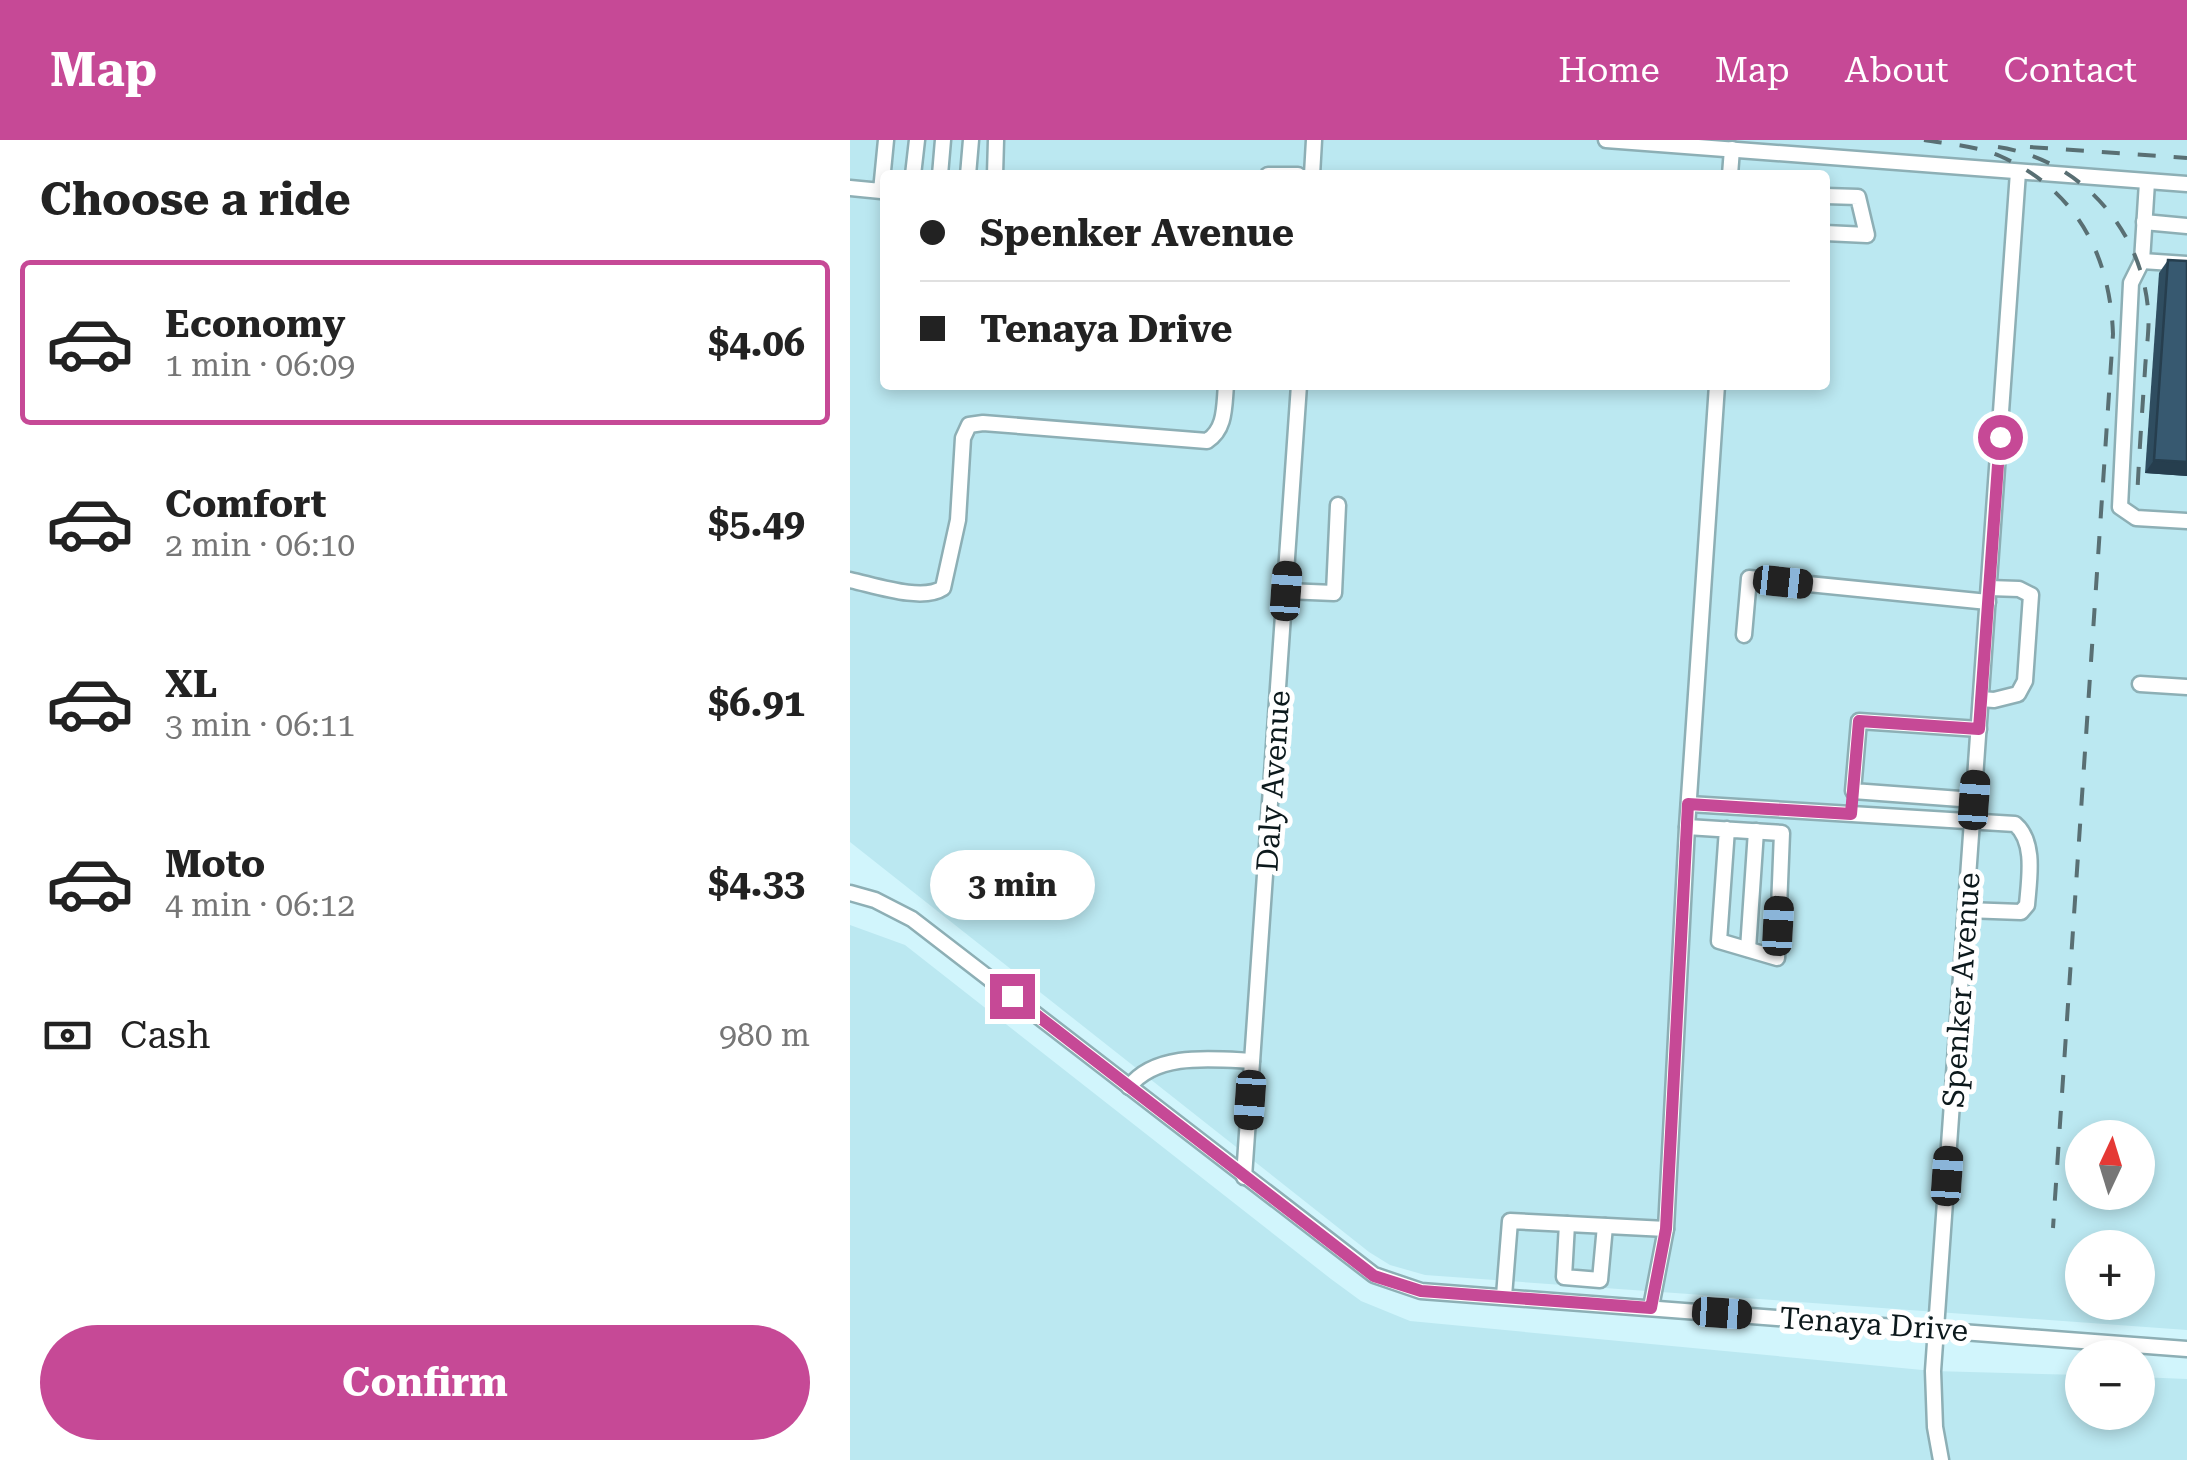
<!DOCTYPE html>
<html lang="en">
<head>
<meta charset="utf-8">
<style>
	:root { --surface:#fff; --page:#f6f6f6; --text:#222; --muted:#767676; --line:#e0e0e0; --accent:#c64996 }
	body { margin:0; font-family:"Roboto Serif",serif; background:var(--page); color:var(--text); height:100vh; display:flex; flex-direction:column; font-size:38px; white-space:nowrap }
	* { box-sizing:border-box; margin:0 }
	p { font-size:32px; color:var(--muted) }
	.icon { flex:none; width:55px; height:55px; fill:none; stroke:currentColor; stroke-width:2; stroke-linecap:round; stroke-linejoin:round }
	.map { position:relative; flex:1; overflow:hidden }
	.sheet { display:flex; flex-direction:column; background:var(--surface); width:850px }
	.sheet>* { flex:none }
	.guide { position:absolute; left:30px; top:30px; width:950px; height:220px; border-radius:10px; box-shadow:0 5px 15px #0003; display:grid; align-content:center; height:220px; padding:0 40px; background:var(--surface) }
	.needle { width:65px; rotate:4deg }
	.tools { position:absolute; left:1215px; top:980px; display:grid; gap:20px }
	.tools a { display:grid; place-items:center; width:90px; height:90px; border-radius:50%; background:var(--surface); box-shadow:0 5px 15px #0003; font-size:50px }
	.end { position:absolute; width:45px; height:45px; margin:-22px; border:12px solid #c64996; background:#fff; box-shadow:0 0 0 5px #fff }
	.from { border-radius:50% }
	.bubble { position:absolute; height:70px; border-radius:35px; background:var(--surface); box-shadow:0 5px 15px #0003; font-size:32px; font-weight:700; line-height:70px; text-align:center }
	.car { position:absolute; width:30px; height:60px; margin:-30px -15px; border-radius:12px; box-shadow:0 0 8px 2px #0007; background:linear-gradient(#222 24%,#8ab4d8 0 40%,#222 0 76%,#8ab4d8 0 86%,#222 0) }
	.guide b { display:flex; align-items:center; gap:35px; height:95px; font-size:38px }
	.guide b+b { border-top:2px solid var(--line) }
	.guide i { width:25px; height:25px; background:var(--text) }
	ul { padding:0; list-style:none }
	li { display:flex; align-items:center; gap:30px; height:165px; margin:0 20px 15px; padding:0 20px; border:5px solid transparent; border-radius:10px }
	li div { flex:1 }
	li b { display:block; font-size:38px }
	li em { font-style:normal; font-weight:700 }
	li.on { border-color:var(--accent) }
	li>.icon { width:90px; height:90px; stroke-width:1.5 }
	h2 { padding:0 40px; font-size:45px; line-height:120px }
	.pay { display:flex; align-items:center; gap:25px; height:110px; padding:0 40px; font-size:38px }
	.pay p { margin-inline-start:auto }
	.button { display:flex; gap:20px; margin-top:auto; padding:20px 40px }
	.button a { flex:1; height:115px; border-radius:60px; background:var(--accent); color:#fff; font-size:40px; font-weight:700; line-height:115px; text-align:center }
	header { display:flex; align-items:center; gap:60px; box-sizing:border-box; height:140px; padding:0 50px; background:var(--accent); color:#fff }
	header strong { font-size:48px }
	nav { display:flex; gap:55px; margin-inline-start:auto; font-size:35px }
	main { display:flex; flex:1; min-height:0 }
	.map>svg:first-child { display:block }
	.built { fill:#bbe8f1; fill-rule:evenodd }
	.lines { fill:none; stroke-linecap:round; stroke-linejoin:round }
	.minor-casing { stroke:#8dafb5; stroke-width:19 }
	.minor { stroke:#fff; stroke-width:14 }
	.rail { stroke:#596f73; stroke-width:4; stroke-dasharray:18 18; stroke-linecap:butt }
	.wall { fill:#2f4d60 }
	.shaded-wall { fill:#263e4e }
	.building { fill:#375970; stroke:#263e4e; stroke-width:2.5 }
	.route { stroke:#c64996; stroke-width:12 }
	.labels { text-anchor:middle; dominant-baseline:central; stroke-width:10; stroke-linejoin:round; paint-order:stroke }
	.street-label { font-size:30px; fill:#0c191c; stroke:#fff }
</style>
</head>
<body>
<header>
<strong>Map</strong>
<nav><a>Home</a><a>Map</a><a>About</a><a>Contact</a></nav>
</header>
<main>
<section class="sheet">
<h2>Choose a ride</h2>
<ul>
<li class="on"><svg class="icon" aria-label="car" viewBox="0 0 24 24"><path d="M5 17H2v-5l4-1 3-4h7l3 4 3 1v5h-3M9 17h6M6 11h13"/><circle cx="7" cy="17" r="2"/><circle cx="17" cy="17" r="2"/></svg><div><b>Economy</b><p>1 min · 06:09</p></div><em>$4.06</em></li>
<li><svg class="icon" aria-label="car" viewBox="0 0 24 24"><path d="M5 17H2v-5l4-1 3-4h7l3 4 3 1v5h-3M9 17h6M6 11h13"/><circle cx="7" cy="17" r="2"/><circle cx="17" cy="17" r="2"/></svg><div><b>Comfort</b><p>2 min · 06:10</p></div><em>$5.49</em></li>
<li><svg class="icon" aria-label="car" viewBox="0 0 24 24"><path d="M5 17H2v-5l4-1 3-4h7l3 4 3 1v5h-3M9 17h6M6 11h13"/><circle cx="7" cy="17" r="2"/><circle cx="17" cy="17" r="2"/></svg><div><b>XL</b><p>3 min · 06:11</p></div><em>$6.91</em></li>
<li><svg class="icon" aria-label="car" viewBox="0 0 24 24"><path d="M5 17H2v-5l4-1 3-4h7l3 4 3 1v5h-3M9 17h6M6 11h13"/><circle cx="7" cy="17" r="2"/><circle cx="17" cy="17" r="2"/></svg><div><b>Moto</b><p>4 min · 06:12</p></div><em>$4.33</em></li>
</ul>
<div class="pay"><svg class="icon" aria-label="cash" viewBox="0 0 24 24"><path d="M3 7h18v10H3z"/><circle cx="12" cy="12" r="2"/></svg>Cash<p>980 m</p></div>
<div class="button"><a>Confirm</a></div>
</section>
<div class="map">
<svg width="1337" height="1320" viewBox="0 0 1337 1320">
	<rect width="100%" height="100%" fill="#d1f5fc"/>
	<!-- built -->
	<g class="built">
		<path d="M0 0H1337V1190L575 1135 540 1125 519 1112 0 702ZM35 35H975V245H35ZM1232 998H1288V1052H1232ZM1232 1108H1288V1162H1232Z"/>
		<path d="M0 785 55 805 481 1139 511 1161 560 1181 1083 1231 1232 1235V1272H1288V1237L1337 1239V1320H0Z"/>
	</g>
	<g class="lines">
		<defs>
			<g id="minor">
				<path d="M756 0 1337 44"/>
				<path d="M63 35 67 0"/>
				<path d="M90 35 93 0"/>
				<path d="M118 35 121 0"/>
				<path d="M145 35 146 0"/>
				<path d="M418 35H448"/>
				<path d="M462 35 464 0"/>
				<path d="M880 35 882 9"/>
				<path d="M1297 42 1292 121 1281 143 1270 367 1286 378 1337 381"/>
				<path d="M0 48 31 51 36 0"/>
				<path d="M975 56 1008 57 1017 95 975 93"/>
				<path d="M1294 82 1337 86"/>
				<path d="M1292 121 1337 124"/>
				<path d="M0 440C24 445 72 462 93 448L108 380 113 298 119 285 133 283 357 301C376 289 374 266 376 245"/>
				<path d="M436 451 484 453 488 365"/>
				<path d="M894 495 899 438 1138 462"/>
				<path d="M1290 544 1337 547"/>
				<path d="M1131 559 1144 560 1168 554 1175 541 1181 455 1169 449 1139 448"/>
				<path d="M1124 660 1003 651 1009 581 1129 589"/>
				<path d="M839 664 1165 684C1186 702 1179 739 1177 765L1171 772 1116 770"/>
				<path d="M837 687 867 245"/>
				<path d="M0 753 25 760 62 779 524 1135 571 1151 1337 1209"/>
				<path d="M898 809 906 691"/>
				<path d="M279 947C306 912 362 919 402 921"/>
				<path d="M394 1037 449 245"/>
				<path d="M717 1084 714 1137 750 1140 755 1086"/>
				<path d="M654 1156 660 1081 816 1089 837 687 932 693 927 818 869 801 877 689"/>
				<path d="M801 1167 816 1089"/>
				<path d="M1091 1320 1085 1287 1083 1231 1168 32"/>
			</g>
		</defs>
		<!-- minor casing -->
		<use href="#minor" class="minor-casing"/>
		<!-- minor -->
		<use href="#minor" class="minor"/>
		<!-- rail -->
		<g class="rail">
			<path d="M1074 0C1099 4 1127 6 1150 16 1226 50 1260 114 1263 194L1203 1088"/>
			<path d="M1148 7C1228 19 1291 87 1298 169 1300 188 1296 210 1295 230 1292 273 1289 317 1287 360"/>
			<path d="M1180 7 1337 18"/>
		</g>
	</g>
	<!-- wall -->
	<path class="wall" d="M1318 120 1337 121V336L1295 333 1309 133Z"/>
	<!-- shaded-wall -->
	<path class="shaded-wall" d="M1304 320 1337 322V336L1295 333Z"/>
	<!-- building -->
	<path class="building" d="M1318 120 1337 121V322L1304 320Z"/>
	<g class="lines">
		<!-- route -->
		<path class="route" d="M162 856 524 1136 571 1151 801 1168 816 1089 838 664 1001 674 1009 581 1129 589 1150 297"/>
	</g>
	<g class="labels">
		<!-- street labels -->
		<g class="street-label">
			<text transform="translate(423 641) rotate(-86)">Daly Avenue</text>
			<text transform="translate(1111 850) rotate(-86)">Spenker Avenue</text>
			<text transform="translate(1024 1184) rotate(4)">Tenaya Drive</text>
		</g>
	</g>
</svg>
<div class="tools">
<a><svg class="needle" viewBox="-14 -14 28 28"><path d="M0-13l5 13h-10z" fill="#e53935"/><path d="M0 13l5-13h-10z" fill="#767676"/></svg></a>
<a>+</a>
<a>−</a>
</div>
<i class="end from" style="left:1150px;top:297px"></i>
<i class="end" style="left:162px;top:856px"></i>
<div class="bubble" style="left:80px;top:710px;width:165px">3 min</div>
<i class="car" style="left:933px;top:442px;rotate:96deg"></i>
<i class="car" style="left:436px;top:451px;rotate:4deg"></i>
<i class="car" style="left:1124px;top:660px;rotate:4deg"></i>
<i class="car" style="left:928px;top:786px;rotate:3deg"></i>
<i class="car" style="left:400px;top:960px;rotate:184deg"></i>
<i class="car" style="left:1097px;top:1036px;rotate:4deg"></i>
<i class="car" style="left:872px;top:1173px;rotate:94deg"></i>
<div class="guide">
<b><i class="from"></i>Spenker Avenue</b>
<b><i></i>Tenaya Drive</b>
</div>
</div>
</main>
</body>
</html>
